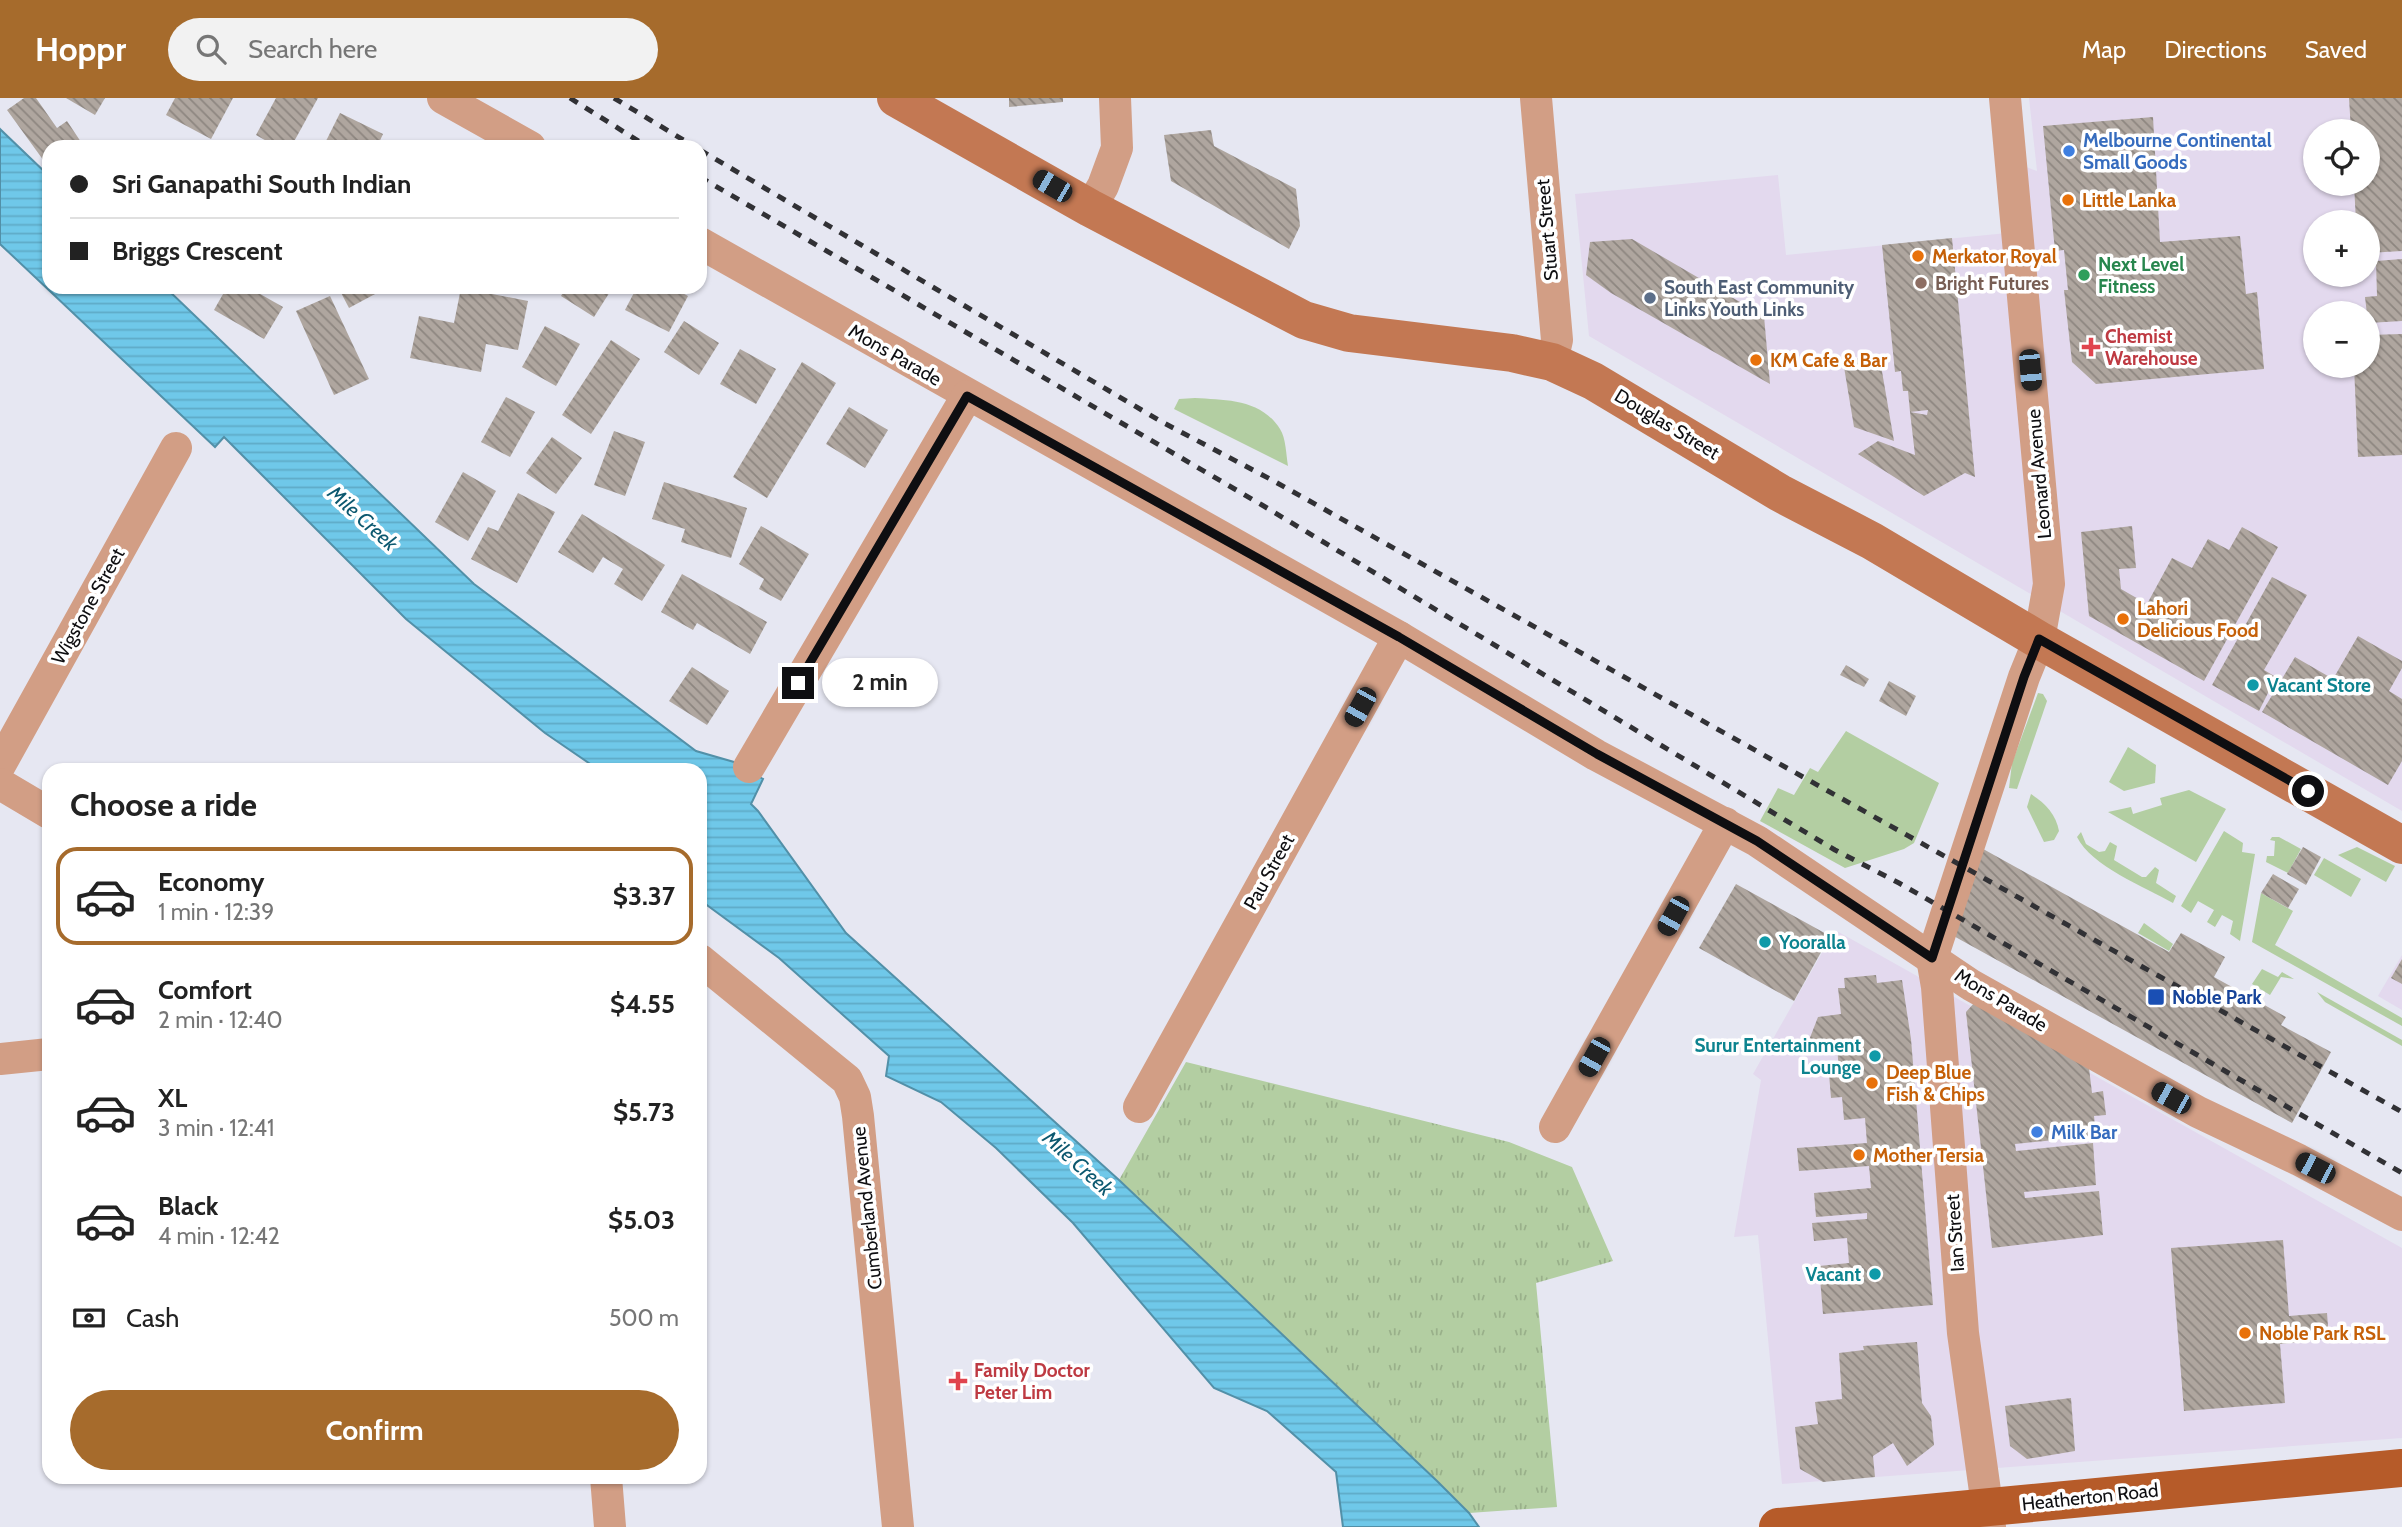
<!DOCTYPE html>
<html lang="en">
<head>
<meta charset="utf-8">
<style>
	:root { --surface:#fff; --page:#f2f2f2; --text:#222; --muted:#767676; --line:#e0e0e0; --accent:#a66b2c }
	body { margin:0; font-family:Cabin,sans-serif; background:var(--page); color:var(--text); height:100vh; display:flex; flex-direction:column; font-size:26px; white-space:nowrap }
	* { box-sizing:border-box; margin:0 }
	p { font-size:23px; color:var(--muted) }
	.icon { flex:none; width:38px; height:38px; fill:none; stroke:currentColor; stroke-width:2; stroke-linecap:round; stroke-linejoin:round }
	.map { position:relative; flex:1; overflow:hidden }
	.sheet { position:absolute; left:42px; top:665px; width:665px; height:721px; display:flex; flex-direction:column; background:var(--surface); border-radius:21px; box-shadow:0 2px 5px #0004 }
	.sheet>* { flex:none }
	.banner { position:absolute; left:42px; top:42px; width:665px; height:154px; border-radius:21px; box-shadow:0 2px 5px #0004; display:grid; align-content:center; height:154px; padding:0 28px; background:var(--surface) }
	.fabs { position:absolute; left:2303px; top:21px; display:grid; gap:14px }
	.fabs a { display:grid; place-items:center; width:77px; height:77px; border-radius:50%; background:var(--surface); box-shadow:0 2px 5px #0004; font-size:35px }
	.end { position:absolute; width:32px; height:32px; margin:-16px; border:9px solid #0e0e11; background:#fff; box-shadow:0 0 0 4px #fff }
	.from { border-radius:50% }
	.bubble { position:absolute; height:49px; border-radius:24px; background:var(--surface); box-shadow:0 2px 5px #0004; font-size:23px; font-weight:800; line-height:49px; text-align:center }
	.car { position:absolute; width:21px; height:42px; margin:-21px -10px; border-radius:9px; box-shadow:0 0 5px 2px #0007; background:linear-gradient(#222 24%,#8ab4d8 0 40%,#222 0 76%,#8ab4d8 0 86%,#222 0) }
	.banner b { display:flex; align-items:center; gap:24px; height:66px; font-size:26px }
	.banner b+b { border-top:2px solid var(--line) }
	.banner i { width:18px; height:18px; background:var(--text) }
	ul { padding:0; list-style:none }
	li { display:flex; align-items:center; gap:21px; height:98px; margin:0 14px 10px; padding:0 14px; border:4px solid transparent; border-radius:21px }
	li div { flex:1 }
	li b { display:block; font-size:26px }
	li em { font-style:normal; font-weight:800 }
	li.active { border-color:var(--accent) }
	li>.icon { width:63px; height:63px; stroke-width:1.5 }
	h2 { padding:0 28px; font-size:32px; line-height:84px }
	.pay { display:flex; align-items:center; gap:18px; height:77px; padding:0 28px; font-size:26px }
	.pay p { margin-inline-start:auto }
	.primary-button { display:flex; gap:14px; margin-top:auto; padding:14px 28px }
	.primary-button a { flex:1; height:80px; border-radius:42px; background:var(--accent); color:#fff; font-size:28px; font-weight:800; line-height:80px; text-align:center }
	header { display:flex; align-items:center; gap:42px; box-sizing:border-box; height:98px; padding:0 35px; background:var(--accent); color:#fff }
	header strong { font-size:33px }
	nav { display:flex; gap:38px; margin-inline-start:auto; font-size:24px }
	.search { width:490px; height:63px; background:var(--page); display:flex; align-items:center; gap:18px; box-sizing:border-box; padding:0 24px; border-radius:38px; color:var(--muted); font-size:26px }
	.map>svg:first-child { display:block }
	.commercial { fill:#e3d9ee; fill-rule:evenodd }
	.green { fill:#b3cea2 }
	.park { fill:url(#park-tufts) }
	.water { fill:url(#water-rules); stroke:#5290a8; stroke-width:2 }
	.building { fill:url(#building-back-hatch) }
	.lines { fill:none; stroke-linecap:round; stroke-linejoin:round }
	.minor { stroke:#d29e85; stroke-width:32 }
	.secondary { stroke:#c37853; stroke-width:38 }
	.primary { stroke:#b65b29; stroke-width:38 }
	.rail { stroke:#313135; stroke-width:5; stroke-dasharray:9 9; stroke-linecap:butt }
	.route { stroke:#0e0e11; stroke-width:9 }
	.shop-dot { fill:#3f7fe0; stroke:#fff; stroke-width:2.5 }
	.food-dot { fill:#e8710a; stroke:#fff; stroke-width:2.5 }
	.leisure-dot { fill:#2e9e5b; stroke:#fff; stroke-width:2.5 }
	.education-dot { fill:#8d6e63; stroke:#fff; stroke-width:2.5 }
	.service-dot { fill:#5c6f8a; stroke:#fff; stroke-width:2.5 }
	.health-dot { fill:#e0444e; stroke:#fff; stroke-width:2.5 }
	.culture-dot { fill:#0f9aa8; stroke:#fff; stroke-width:2.5 }
	.transit-dot { fill:#1a4fb4; stroke:#fff; stroke-width:2.5 }
	.labels { text-anchor:middle; dominant-baseline:central; stroke-width:7; stroke-linejoin:round; paint-order:stroke }
	.shop-label { font-size:19px; font-weight:bold; fill:#366cbe; stroke:#fff; text-anchor:start }
	.food-label { font-size:19px; font-weight:bold; fill:#c56008; stroke:#fff; text-anchor:start }
	.street-label { font-size:19px; fill:#0e0e11; stroke:#fff }
	.leisure-label { font-size:19px; font-weight:bold; fill:#27864d; stroke:#fff; text-anchor:start }
	.education-label { font-size:19px; font-weight:bold; fill:#785e54; stroke:#fff; text-anchor:start }
	.service-label { font-size:19px; font-weight:bold; fill:#4e5e75; stroke:#fff; text-anchor:start }
	.health-label { font-size:19px; font-weight:bold; fill:#be3a42; stroke:#fff; text-anchor:start }
	.culture-label { font-size:19px; font-weight:bold; fill:#0d838f; stroke:#fff; text-anchor:start }
	.transit-label { font-size:19px; font-weight:bold; fill:#164399; stroke:#fff; text-anchor:start }
	.water-label { font-size:21px; font-style:italic; fill:#0c586f; stroke:#fff }
</style>
</head>
<body>
<header>
<strong>Hoppr</strong>
<div class="search"><svg class="icon" aria-label="search" viewBox="0 0 24 24"><circle cx="10" cy="10" r="6"/><path d="M15 15l6 6"/></svg>Search here</div>
<nav><a>Map</a><a>Directions</a><a>Saved</a></nav>
</header>
<div class="map">
<svg width="2402" height="1429" viewBox="0 0 2402 1429">
	<defs>
		<pattern id="park-tufts" width="24" height="20" patternUnits="userSpaceOnUse" patternTransform="scale(1.75)"><rect width="24" height="20" fill="#b3cea2"/><path d="M3 7l-1-3M5 7V3M7 7l1-3M15 17l-1-3M17 17v-4M19 17l1-3" fill="none" stroke="#99b08a"/></pattern>
		<pattern id="water-rules" width="6" height="5" patternUnits="userSpaceOnUse" patternTransform="scale(1.75)"><rect width="6" height="5" fill="#6fc8e9"/><path d="M0 2.5h6" fill="none" stroke="#5fabc7"/></pattern>
		<pattern id="building-back-hatch" width="6" height="6" patternUnits="userSpaceOnUse" patternTransform="scale(1.75)"><rect width="6" height="6" fill="#afa69f"/><path d="M-1 5l2 2M0 0l6 6M5-1l2 2" fill="none" stroke="#8d8680"/></pattern>
	</defs>
	<rect width="100%" height="100%" fill="#e6e7f2"/>
	<!-- commercial -->
	<g class="commercial">
		<path d="M2029 0H2402V713L1589 238 1575 96 1778 77 1786 157 2027 133 2021 67 2037 73ZM2315 33H2368V86H2315ZM2315 124H2368V177H2315ZM2315 215H2368V268H2315Z"/>
		<path d="M1835 832 2402 1150V1340L1782 1386 1758 1137 1734 1139 1761 982 1753 976Z"/>
		<path d="M2402 857V912L2378 898Z"/>
	</g>
	<!-- green -->
	<g class="green">
		<path d="M1195 300C1226 302 1261 301 1280 331 1286 340 1286 357 1288 368L1174 311 1179 301Z"/>
		<path d="M2038 595 2043 596 2047 603 2017 691 2009 690 2012 665Z"/>
		<path d="M1846 633 1939 685 1914 745 1904 751 1845 770 1760 723 1778 690 1794 697 1810 670 1818 674Z"/>
		<path d="M2128 649 2156 667 2155 685 2124 693 2109 684Z"/>
		<path d="M2189 692 2226 711 2196 764 2108 714 2131 709 2133 716 2162 707 2160 700Z"/>
		<path d="M2031 696C2045 705 2056 716 2059 733L2054 742 2044 744 2027 709Z"/>
		<path d="M2224 733 2243 745 2242 754 2255 756 2240 843 2230 836 2233 823 2222 817 2215 829 2207 824 2214 812 2198 803 2191 815 2181 808Z"/>
		<path d="M2081 734 2086 746 2099 754 2105 753 2110 744 2117 748 2114 762 2142 779H2146L2155 769 2159 772 2156 785 2176 798 2173 805C2145 789 2091 768 2077 739Z"/>
		<path d="M2272 739H2279L2301 751 2288 775 2266 764 2267 758H2274L2275 743 2270 742Z"/>
		<path d="M2357 749 2395 768 2386 784 2338 757Z"/>
		<path d="M2324 760 2361 781 2351 799 2314 777Z"/>
		<path d="M2261 795 2293 813 2275 847 2402 920V928L2252 844Z"/>
		<path d="M2144 825 2173 846 2169 853 2138 835Z"/>
		<path d="M2262 871 2278 879 2282 874 2294 881 2281 879 2270 897 2252 886Z"/>
		<path d="M2317 894 2402 942V948L2325 904Z"/>
	</g>
	<!-- park -->
	<path class="park" d="M1186 964 1509 1044 1572 1069 1613 1163 1536 1185 1557 1409 1469 1415 1119 1082Z"/>
	<!-- water -->
	<path class="water" d="M0 31 49 78V189H165L474 486 696 653 734 664 763 681 751 706 758 713 846 835 1119 1082 1437 1383 1469 1415 1479 1429H1343L1336 1374 1267 1313 1214 1290 1073 1125 996 1050 941 1004 886 978 889 958 779 860 700 802V672H599L545 635 406 521 224 339 215 349 0 146Z"/>
	<!-- building -->
	<g class="building">
		<path d="M24 0H36L57 30 67 23 83 47 80 49H49V70L7 12Z"/>
		<path d="M66 0H105L95 17Z"/>
		<path d="M175 0H233L211 41 166 17Z"/>
		<path d="M276 0H318L291 49H277L256 37Z"/>
		<path d="M1009 0H1063V4L1009 9Z"/>
		<path d="M2349 0H2402V153L2368 155V124H2356L2354 86H2368V33H2351Z"/>
		<path d="M340 15 383 36 377 49H323Z"/>
		<path d="M2153 19 2160 144 2240 138 2246 196 2257 194 2264 271 2096 286 2072 264 2064 192H2068L2064 152 2055 153 2043 28Z"/>
		<path d="M1211 32 1214 48 1296 91 1300 128 1289 151 1171 83 1164 37Z"/>
		<path d="M1952 140 1975 379 1965 375 1924 398 1858 356 1878 343 1915 357 1910 314 1927 317 1928 312 1910 314 1908 293H1903L1901 273 1895 274 1882 147Z"/>
		<path d="M1632 141 1764 218 1770 286 1611 195 1586 177 1590 144Z"/>
		<path d="M2402 161V223L2368 225 2365 199 2377 198 2376 163Z"/>
		<path d="M227 189H248L283 209 264 241 214 212Z"/>
		<path d="M338 189H388L349 210Z"/>
		<path d="M566 189H613L594 219 561 198Z"/>
		<path d="M637 189H671L688 198 669 234 625 212Z"/>
		<path d="M461 190 528 203 518 252 486 246 481 274 410 260 419 218 454 225Z"/>
		<path d="M330 198 369 281 334 297 296 213Z"/>
		<path d="M684 223 719 245 699 277 664 254Z"/>
		<path d="M545 228 580 246 556 288 522 269Z"/>
		<path d="M2402 236V357L2358 359 2354 268H2368V237Z"/>
		<path d="M611 242 640 261 591 336 562 317Z"/>
		<path d="M740 251 776 271 756 306 720 286Z"/>
		<path d="M1879 256 1894 343 1854 329 1843 263Z"/>
		<path d="M802 264 836 285 767 400 733 379Z"/>
		<path d="M506 299 535 314 510 359 481 344Z"/>
		<path d="M849 309 888 332 865 370 826 346Z"/>
		<path d="M614 333 645 344 625 398 594 387Z"/>
		<path d="M552 339 582 360 556 396 526 375Z"/>
		<path d="M463 374 496 393 468 443 435 424Z"/>
		<path d="M664 384 747 410 731 460 681 444 685 431 652 421Z"/>
		<path d="M518 395 555 414 517 485 471 461 488 429 498 433Z"/>
		<path d="M582 416 665 467 642 503 614 486 623 471 603 459 593 475 558 454Z"/>
		<path d="M761 428 809 456 781 503 759 491 764 481 739 466Z"/>
		<path d="M2132 428 2136 470 2119 471 2121 491 2147 506 2172 460 2192 470 2208 441 2229 452 2242 429 2278 449 2204 583 2089 518 2081 434Z"/>
		<path d="M682 476 767 524 750 556 697 525 693 532 661 514Z"/>
		<path d="M2272 479 2307 497 2264 572 2276 579 2259 613 2212 587Z"/>
		<path d="M2358 538 2402 563V570L2389 593 2402 601V663L2388 687 2262 614 2295 559 2333 581Z"/>
		<path d="M1846 567 1869 581 1864 589 1840 577Z"/>
		<path d="M692 569 729 593 707 627 669 603Z"/>
		<path d="M1889 583 1916 598 1906 618 1879 603Z"/>
		<path d="M1976 747 2169 854 2181 835 2225 859 2214 879 2286 919 2281 927 2331 954 2292 1025 1950 836Z"/>
		<path d="M2303 749 2321 759 2306 787 2287 776Z"/>
		<path d="M2273 776 2299 791 2288 810 2261 795Z"/>
		<path d="M1736 786 1830 838 1794 903 1699 850Z"/>
		<path d="M2402 861V886L2391 880Z"/>
		<path d="M1876 877 1877 885 1902 882 1911 941 1933 1207 1823 1216 1819 1168 1849 1165 1847 1140 1814 1143 1812 1125 1867 1121V1115L1816 1119 1814 1095 1871 1090 1869 1068 1799 1073 1797 1050 1867 1045 1865 1020 1844 1022 1842 999 1831 1000 1829 976 1839 975 1837 947 1806 950 1818 919 1841 916 1838 890H1845L1844 880Z"/>
		<path d="M1975 904 2045 946 2089 970 2092 995 2103 993 2106 1017 2094 1018 2096 1038 2015 1046 2016 1053 2093 1045 2096 1087 2024 1094 2025 1100 2099 1093 2103 1137 1992 1150 1966 914Z"/>
		<path d="M2283 1142 2289 1218 2327 1215 2329 1241 2280 1246 2285 1305 2184 1313 2171 1150Z"/>
		<path d="M1917 1244 1922 1305 1931 1318 1934 1347 1907 1368 1893 1345 1873 1358 1875 1379 1823 1384 1800 1371 1795 1329 1818 1326 1815 1304 1842 1301 1839 1255 1864 1252 1863 1248Z"/>
		<path d="M2071 1300 2075 1353 2027 1361 2010 1348 2005 1308Z"/>
	</g>
	<g class="lines">
		<!-- minor -->
		<g class="minor">
			<path d="M443 0 530 49"/>
			<path d="M1536 0 1557 242 1552 264"/>
			<path d="M1090 110 1103 88 1117 50 1115 0"/>
			<path d="M700 145 1399 539 1596 657 1757 743 1971 887 2198 1014 2299 1062 2402 1117"/>
			<path d="M0 667 176 350"/>
			<path d="M749 669 967 298"/>
			<path d="M0 686 49 715"/>
			<path d="M700 862 847 982 855 999 858 1018 898 1429"/>
			<path d="M0 961 49 956"/>
			<path d="M1139 1009 1399 539"/>
			<path d="M1555 1029 1725 725"/>
			<path d="M606 1379 610 1429"/>
			<path d="M1990 1429 1963 1235 1937 889 1932 860 2024 579 2039 542 2049 486 2005 0"/>
		</g>
		<!-- secondary -->
		<path class="secondary" d="M896 0 1090 110 1304 222 1349 235 1512 255 1552 264 1593 283 1780 395 1872 443 2039 542 2402 747"/>
		<!-- primary -->
		<path class="primary" d="M1778 1429 2402 1370"/>
		<!-- rail -->
		<g class="rail">
			<path d="M570 0 648 49"/>
			<path d="M614 0 695 49"/>
			<path d="M700 52 1162 324 1272 382 2402 1014"/>
			<path d="M700 79 1262 407 1835 752 1899 785 2402 1075"/>
		</g>
	</g>
	<g class="lines">
		<!-- route -->
		<path class="route" d="M798 585 967 298 1399 539 1597 656 1757 743 1932 860 2024 579 2039 541 2308 693"/>
	</g>
	<!-- markers -->
	<g class="shop-dot">
		<circle cx="2069" cy="53" r="7"/>
		<circle cx="2037" cy="1034" r="7"/>
	</g>
	<g class="food-dot">
		<circle cx="2068" cy="102" r="7"/>
		<circle cx="1918" cy="158" r="7"/>
		<circle cx="1756" cy="262" r="7"/>
		<circle cx="2123" cy="521" r="7"/>
		<circle cx="1872" cy="985" r="7"/>
		<circle cx="1859" cy="1057" r="7"/>
		<circle cx="2245" cy="1235" r="7"/>
	</g>
	<circle class="leisure-dot" cx="2084" cy="177" r="7"/>
	<circle class="education-dot" cx="1921" cy="185" r="7"/>
	<circle class="service-dot" cx="1650" cy="200" r="7"/>
	<g class="health-dot">
		<path d="M2087.5 238.5h7v7h7v7h-7v7h-7v-7h-7v-7h7z"/>
		<path d="M954.5 1272.5h7v7h7v7h-7v7h-7v-7h-7v-7h7z"/>
	</g>
	<g class="culture-dot">
		<circle cx="2253" cy="587" r="7"/>
		<circle cx="1765" cy="844" r="7"/>
		<circle cx="1875" cy="958" r="7"/>
		<circle cx="1875" cy="1176" r="7"/>
	</g>
	<rect class="transit-dot" x="2147" y="890" width="18" height="18" rx="3.5"/>
	<g class="labels">
		<!-- shop labels -->
		<g class="shop-label">
			<text x="2083" y="42">Melbourne Continental<tspan x="2083" dy="22">Small Goods</tspan></text>
			<text x="2051" y="1034">Milk Bar</text>
		</g>
		<!-- food labels -->
		<g class="food-label">
			<text x="2082" y="102">Little Lanka</text>
			<text x="1932" y="158">Merkator Royal</text>
			<text x="1770" y="262">KM Cafe &amp; Bar</text>
			<text x="2137" y="510">Lahori<tspan x="2137" dy="22">Delicious Food</tspan></text>
			<text x="1886" y="974">Deep Blue<tspan x="1886" dy="22">Fish &amp; Chips</tspan></text>
			<text x="1873" y="1057">Mother Tersia</text>
			<text x="2259" y="1235">Noble Park RSL</text>
		</g>
		<!-- street labels -->
		<g class="street-label">
			<text transform="translate(1547 132) rotate(-95)">Stuart Street</text>
			<text transform="translate(895 257) rotate(30)">Mons Parade</text>
			<text transform="translate(1667 326) rotate(31)">Douglas Street</text>
			<text transform="translate(2039 376) rotate(-95)">Leonard Avenue</text>
			<text transform="translate(88 508) rotate(-61)">Wigstone Street</text>
			<text transform="translate(1269 774) rotate(-61)">Pau Street</text>
			<text transform="translate(2001 902) rotate(31)">Mons Parade</text>
			<text transform="translate(867 1110) rotate(-96)">Cumberland Avenue</text>
			<text transform="translate(1955 1135) rotate(-94)">Ian Street</text>
			<text transform="translate(2090 1399) rotate(-6)">Heatherton Road</text>
		</g>
		<!-- leisure labels -->
		<g class="leisure-label">
			<text x="2098" y="166">Next Level<tspan x="2098" dy="22">Fitness</tspan></text>
		</g>
		<!-- education labels -->
		<g class="education-label">
			<text x="1935" y="185">Bright Futures</text>
		</g>
		<!-- service labels -->
		<g class="service-label">
			<text x="1664" y="189">South East Community<tspan x="1664" dy="22">Links Youth Links</tspan></text>
		</g>
		<!-- health labels -->
		<g class="health-label">
			<text x="2105" y="238">Chemist<tspan x="2105" dy="22">Warehouse</tspan></text>
			<text x="974" y="1272">Family Doctor<tspan x="974" dy="22">Peter Lim</tspan></text>
		</g>
		<!-- culture labels -->
		<g class="culture-label">
			<text x="2267" y="587">Vacant Store</text>
			<text x="1779" y="844">Yooralla</text>
			<text x="1861" y="947" text-anchor="end">Surur Entertainment<tspan x="1861" dy="22">Lounge</tspan></text>
			<text x="1861" y="1176" text-anchor="end">Vacant</text>
		</g>
		<!-- transit labels -->
		<g class="transit-label">
			<text x="2172" y="899">Noble Park</text>
		</g>
		<!-- water labels -->
		<g class="water-label">
			<text transform="translate(363 420) rotate(42)">Mile Creek</text>
			<text transform="translate(1078 1065) rotate(42)">Mile Creek</text>
		</g>
	</g>
</svg>
<div class="fabs">
<a><svg class="icon" aria-label="locate" viewBox="0 0 24 24"><circle cx="12" cy="12" r="6"/><path d="M12 2v4M12 18v4M2 12h4M18 12h4"/></svg></a>
<a>+</a>
<a>−</a>
</div>
<i class="end from" style="left:2308px;top:693px"></i>
<i class="end" style="left:798px;top:585px"></i>
<div class="bubble" style="left:822px;top:560px;width:116px">2 min</div>
<i class="car" style="left:1052px;top:88px;rotate:300deg"></i>
<i class="car" style="left:2030px;top:272px;rotate:175deg"></i>
<i class="car" style="left:1360px;top:609px;rotate:209deg"></i>
<i class="car" style="left:1673px;top:818px;rotate:209deg"></i>
<i class="car" style="left:1594px;top:959px;rotate:209deg"></i>
<i class="car" style="left:2171px;top:1000px;rotate:299deg"></i>
<i class="car" style="left:2315px;top:1070px;rotate:297deg"></i>
<div class="banner">
<b><i class="from"></i>Sri Ganapathi South Indian</b>
<b><i></i>Briggs Crescent</b>
</div>
<section class="sheet">
<h2>Choose a ride</h2>
<ul>
<li class="active"><svg class="icon" aria-label="car" viewBox="0 0 24 24"><path d="M5 17H2v-5l4-1 3-4h7l3 4 3 1v5h-3M9 17h6M6 11h13"/><circle cx="7" cy="17" r="2"/><circle cx="17" cy="17" r="2"/></svg><div><b>Economy</b><p>1 min · 12:39</p></div><em>$3.37</em></li>
<li><svg class="icon" aria-label="car" viewBox="0 0 24 24"><path d="M5 17H2v-5l4-1 3-4h7l3 4 3 1v5h-3M9 17h6M6 11h13"/><circle cx="7" cy="17" r="2"/><circle cx="17" cy="17" r="2"/></svg><div><b>Comfort</b><p>2 min · 12:40</p></div><em>$4.55</em></li>
<li><svg class="icon" aria-label="car" viewBox="0 0 24 24"><path d="M5 17H2v-5l4-1 3-4h7l3 4 3 1v5h-3M9 17h6M6 11h13"/><circle cx="7" cy="17" r="2"/><circle cx="17" cy="17" r="2"/></svg><div><b>XL</b><p>3 min · 12:41</p></div><em>$5.73</em></li>
<li><svg class="icon" aria-label="car" viewBox="0 0 24 24"><path d="M5 17H2v-5l4-1 3-4h7l3 4 3 1v5h-3M9 17h6M6 11h13"/><circle cx="7" cy="17" r="2"/><circle cx="17" cy="17" r="2"/></svg><div><b>Black</b><p>4 min · 12:42</p></div><em>$5.03</em></li>
</ul>
<div class="pay"><svg class="icon" aria-label="cash" viewBox="0 0 24 24"><path d="M3 7h18v10H3z"/><circle cx="12" cy="12" r="2"/></svg>Cash<p>500 m</p></div>
<div class="primary-button"><a>Confirm</a></div>
</section>
</div>
</body>
</html>
